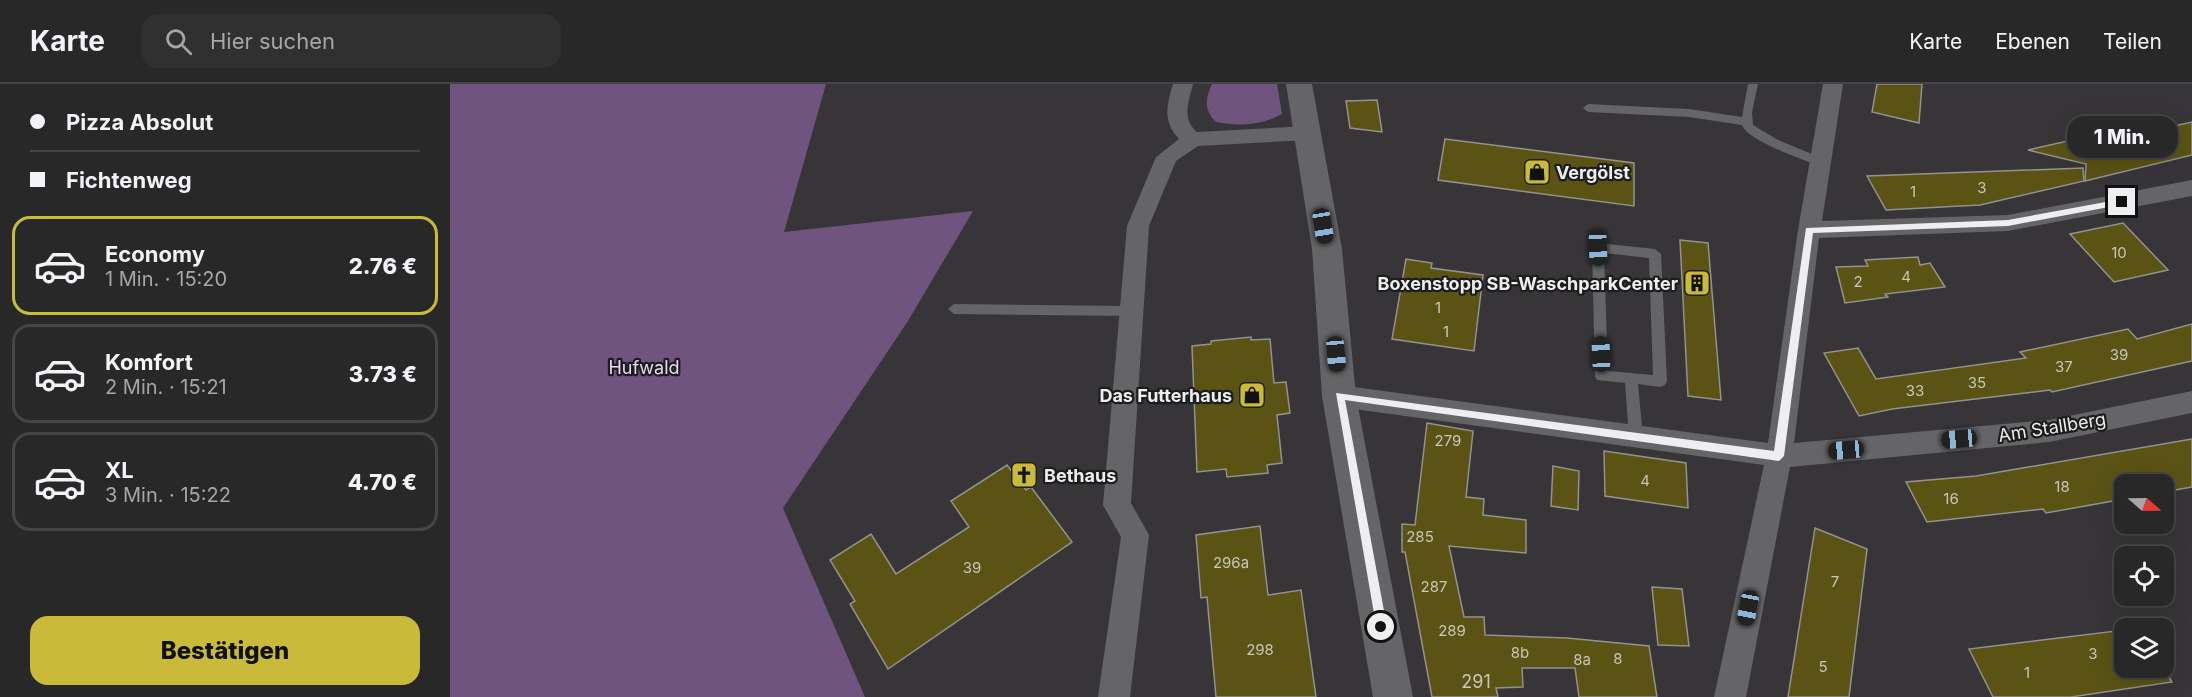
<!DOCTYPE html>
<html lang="de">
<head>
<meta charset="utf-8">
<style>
	:root { --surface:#292829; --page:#313031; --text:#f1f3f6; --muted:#a5a6a8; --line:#454446; --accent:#c9ba3a }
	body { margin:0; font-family:Inter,sans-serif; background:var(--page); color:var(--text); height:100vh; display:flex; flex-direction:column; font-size:22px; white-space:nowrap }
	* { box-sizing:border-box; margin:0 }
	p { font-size:20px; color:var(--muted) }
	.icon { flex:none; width:33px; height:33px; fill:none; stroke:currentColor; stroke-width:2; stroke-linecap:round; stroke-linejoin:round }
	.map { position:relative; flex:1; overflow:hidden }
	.details { display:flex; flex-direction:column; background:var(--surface); width:450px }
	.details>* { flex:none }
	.top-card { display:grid; align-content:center; height:132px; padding:0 30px; background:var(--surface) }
	.needle { width:39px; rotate:110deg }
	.tools { position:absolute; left:1664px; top:390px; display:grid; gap:12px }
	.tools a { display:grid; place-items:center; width:60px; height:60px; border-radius:12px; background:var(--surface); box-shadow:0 6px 24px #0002,0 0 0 2px var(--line); font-size:30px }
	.end { position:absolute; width:27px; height:27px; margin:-14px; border:8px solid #eeedef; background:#111; box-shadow:0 0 0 3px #111 }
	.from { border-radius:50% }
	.bubble { position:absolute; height:42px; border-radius:18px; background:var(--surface); box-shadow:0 6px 24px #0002,0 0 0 2px var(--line); font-size:20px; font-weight:800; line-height:42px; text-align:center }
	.car { position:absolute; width:18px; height:36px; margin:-18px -9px; border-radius:8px; box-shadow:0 0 4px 2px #0007; background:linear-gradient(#222 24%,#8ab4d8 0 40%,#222 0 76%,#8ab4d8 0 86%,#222 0) }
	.top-card b { display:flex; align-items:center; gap:21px; height:57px; font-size:22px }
	.top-card b+b { border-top:2px solid var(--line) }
	.top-card i { width:15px; height:15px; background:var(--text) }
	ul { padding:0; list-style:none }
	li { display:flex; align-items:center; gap:18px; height:99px; margin:0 12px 9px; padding:0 18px; border:3px solid var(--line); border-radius:18px }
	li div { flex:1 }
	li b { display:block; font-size:22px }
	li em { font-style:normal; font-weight:800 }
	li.selected { border-color:var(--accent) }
	li>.icon { width:54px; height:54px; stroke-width:1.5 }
	.primary-button { display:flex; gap:12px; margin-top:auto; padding:12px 30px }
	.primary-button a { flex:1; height:69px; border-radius:18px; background:var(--accent); color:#111; font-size:24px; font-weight:800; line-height:69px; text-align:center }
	header { display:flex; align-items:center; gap:36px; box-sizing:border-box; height:84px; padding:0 30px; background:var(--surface); border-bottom:2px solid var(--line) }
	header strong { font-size:28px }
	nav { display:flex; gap:33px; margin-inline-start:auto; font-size:21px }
	.search { width:420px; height:54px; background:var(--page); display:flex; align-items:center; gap:15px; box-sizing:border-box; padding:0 21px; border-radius:18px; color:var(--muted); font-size:22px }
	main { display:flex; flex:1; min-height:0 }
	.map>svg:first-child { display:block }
	.green { fill:#6e547f }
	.building { fill:#5a5314; stroke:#92928f; stroke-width:1.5 }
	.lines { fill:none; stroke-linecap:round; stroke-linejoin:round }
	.service { fill:#656466; fill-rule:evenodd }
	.minor { fill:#656466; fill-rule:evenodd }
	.tertiary { fill:#656466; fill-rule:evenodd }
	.route { fill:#eeedef }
	.labels { text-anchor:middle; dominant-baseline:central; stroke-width:4.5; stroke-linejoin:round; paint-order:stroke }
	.number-label { font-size:15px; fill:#c9c6b8 }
	.poi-label { font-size:18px; font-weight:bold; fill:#eeedef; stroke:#1e1d1e; text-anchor:start }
	.park-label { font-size:18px; fill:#ecd7fb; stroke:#1e1d1e }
	.street-label { font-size:18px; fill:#eeedef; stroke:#1e1d1e }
	.near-number-label { font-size:18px; fill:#c9c6b8 }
</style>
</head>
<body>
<header>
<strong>Karte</strong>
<div class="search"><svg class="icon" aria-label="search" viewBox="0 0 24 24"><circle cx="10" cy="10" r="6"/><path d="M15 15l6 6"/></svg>Hier suchen</div>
<nav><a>Karte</a><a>Ebenen</a><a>Teilen</a></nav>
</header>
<main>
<section class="details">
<div class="top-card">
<b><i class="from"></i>Pizza Absolut</b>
<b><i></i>Fichtenweg</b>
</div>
<ul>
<li class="selected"><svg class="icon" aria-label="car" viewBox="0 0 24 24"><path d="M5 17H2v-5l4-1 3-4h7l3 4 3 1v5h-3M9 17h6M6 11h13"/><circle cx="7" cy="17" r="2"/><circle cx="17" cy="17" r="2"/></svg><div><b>Economy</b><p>1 Min. · 15:20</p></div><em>2.76 €</em></li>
<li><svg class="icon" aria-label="car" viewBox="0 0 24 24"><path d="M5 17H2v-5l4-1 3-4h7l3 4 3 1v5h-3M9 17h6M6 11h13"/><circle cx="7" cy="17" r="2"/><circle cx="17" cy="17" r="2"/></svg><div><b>Komfort</b><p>2 Min. · 15:21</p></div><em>3.73 €</em></li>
<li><svg class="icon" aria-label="car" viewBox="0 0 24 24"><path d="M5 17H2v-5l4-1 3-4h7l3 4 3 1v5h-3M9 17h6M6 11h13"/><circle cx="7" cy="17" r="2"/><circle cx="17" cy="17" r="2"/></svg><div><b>XL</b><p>3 Min. · 15:22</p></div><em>4.70 €</em></li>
</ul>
<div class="primary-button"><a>Bestätigen</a></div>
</section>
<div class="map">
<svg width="1742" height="613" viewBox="0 0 1742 613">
	<rect width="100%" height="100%" fill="#373537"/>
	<!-- green -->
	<g class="green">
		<path d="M0 0H376L334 148 523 127 458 237 333 424 415 613H0Z"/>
		<path d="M762 0H827L832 30C811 42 789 42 766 38 754 26 755 15 762 0Z"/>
	</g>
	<!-- building -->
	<g class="building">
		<path d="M1427 0H1472L1469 39 1422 28Z"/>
		<path d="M927 16 932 48 900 44 896 17Z"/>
		<path d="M1742 38V71L1635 97 1636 80 1578 66 1671 45 1679 52Z"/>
		<path d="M995 55 1184 79V122L988 96Z"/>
		<path d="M1633 84 1634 97 1530 121 1436 126 1417 92Z"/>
		<path d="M1673 139 1718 186 1664 198 1620 150Z"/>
		<path d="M1230 156 1258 159 1271 316 1238 312Z"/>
		<path d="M1468 173 1470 181 1480 179 1495 203 1435 210 1438 213 1395 219 1386 183 1418 182 1415 176Z"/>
		<path d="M956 175 982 179 981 184 1033 191 1024 267 942 255Z"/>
		<path d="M1742 240V277L1602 308 1600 306 1442 325 1409 332 1374 269 1408 264 1426 295 1576 274 1570 268 1678 245 1687 255Z"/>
		<path d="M801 253V256L820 255 824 299 836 298 840 329 827 331 832 379 817 381 818 389 777 393 776 385 747 388 742 262 761 260V257Z"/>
		<path d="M977 339 1023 347 1016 413 1034 415 1033 431 1076 436V469L999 462 1014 533H1034L1035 551 1117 554 1199 562 1207 613H1129L1125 584H1072L1073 603 1046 604 1048 613H982L955 468H952V440L965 441Z"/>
		<path d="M1742 355V403L1713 408V400H1674V415L1596 429 1593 425 1477 438 1456 398 1526 392Z"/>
		<path d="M1154 367 1236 379 1238 424 1155 412Z"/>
		<path d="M557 381 576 406 581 403 622 458 438 585 400 520 405 517 380 476 421 450 446 490 519 443 501 417Z"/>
		<path d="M1103 382 1129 387 1128 426 1101 422Z"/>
		<path d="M810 442 818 511 851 506 866 613H766L757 513 751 514 746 451Z"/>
		<path d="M1365 444 1417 465 1399 613H1338Z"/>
		<path d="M1202 503 1232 505 1239 562 1208 561Z"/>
		<path d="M1674 546V584L1713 583 1722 598 1621 613H1543L1519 565Z"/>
	</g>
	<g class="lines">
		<!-- service -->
		<g class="service">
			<path d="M1298 0H1308L1302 28 1303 41 1328 56 1374 75V81H1366C1350 74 1298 57 1292 41L1239 33 1138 28 1133 24 1138 20 1239 25 1292 33Z"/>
			<path d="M1148 159 1205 165 1211 170 1217 297 1215 301 1210 303 1188 300 1193 353 1191 357 1186 359 1181 357 1179 353 1175 299 1147 296 1145 292 1142 164ZM1154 169 1199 174 1203 291 1158 287Z"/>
			<path d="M504 220 680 222 686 227 680 232 504 230 498 225Z"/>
		</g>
		<!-- minor -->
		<g class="minor">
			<path d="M723 0H743C739 17 731 35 747 48L859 42 866 44 869 49 866 54 859 56 748 62 726 77 699 142 681 419 699 451 680 613H648L671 453 653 421 677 142 706 73 729 55C712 37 717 21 723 0Z"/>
			<path d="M1373 0H1393L1372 137 1558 131 1742 96V112L1558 147 1369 154 1344 359 1599 336 1742 307V329L1599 358 1340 383 1296 613H1264L1314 381 889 323 880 320 876 312 880 304 889 301 1318 359 1348 146Z"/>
		</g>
		<!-- tertiary -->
		<path class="tertiary" d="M836 0H862L892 165 906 312 963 613H923L872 312 862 165Z"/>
	</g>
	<!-- route -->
	<path class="route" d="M1672 115 1676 118 1675 120 1558 142 1363 149 1334 372 1329 377 895 316 937 543 935 547H927L886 309 1324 367 1356 144 1558 136Z"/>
	<!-- icons -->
	<defs>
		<symbol id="shop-square" viewBox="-11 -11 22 22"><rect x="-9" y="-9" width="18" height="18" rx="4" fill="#c9ba3a" stroke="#1e1d1e"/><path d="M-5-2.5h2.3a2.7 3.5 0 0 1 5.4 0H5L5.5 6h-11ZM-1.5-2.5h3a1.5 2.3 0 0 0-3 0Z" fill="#111"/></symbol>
		<symbol id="building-square" viewBox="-11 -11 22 22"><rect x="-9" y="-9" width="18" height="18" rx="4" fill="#c9ba3a" stroke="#1e1d1e"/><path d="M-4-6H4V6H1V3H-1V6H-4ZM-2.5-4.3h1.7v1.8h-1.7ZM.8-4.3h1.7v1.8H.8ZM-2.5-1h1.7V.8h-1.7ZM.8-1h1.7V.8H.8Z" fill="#111"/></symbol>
		<symbol id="church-square" viewBox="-11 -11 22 22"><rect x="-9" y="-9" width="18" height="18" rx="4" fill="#c9ba3a" stroke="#1e1d1e"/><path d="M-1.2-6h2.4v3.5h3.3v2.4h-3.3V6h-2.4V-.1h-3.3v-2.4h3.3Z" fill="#111"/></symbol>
	</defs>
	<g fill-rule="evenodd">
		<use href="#shop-square" x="1072" y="73" width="30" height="30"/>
		<use href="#building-square" x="1232" y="184" width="30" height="30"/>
		<use href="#shop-square" x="787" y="296" width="30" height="30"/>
		<use href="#church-square" x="559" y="376" width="30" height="30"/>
	</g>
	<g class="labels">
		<!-- number labels -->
		<g class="number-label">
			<text x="1532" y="103">3</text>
			<text x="1463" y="107">1</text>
			<text x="1669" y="168">10</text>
			<text x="1456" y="192">4</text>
			<text x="1408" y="197">2</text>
			<text x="988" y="223">1</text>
			<text x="996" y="247">1</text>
			<text x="1669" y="270">39</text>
			<text x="1614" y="282">37</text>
			<text x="1527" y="298">35</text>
			<text x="1465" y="306">33</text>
			<text x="998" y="356">279</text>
			<text x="1195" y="396">4</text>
			<text x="1612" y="402">18</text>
			<text x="1501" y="414">16</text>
			<text x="970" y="452">285</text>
			<text x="781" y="478">296a</text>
			<text x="522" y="483">39</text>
			<text x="1385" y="497">7</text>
			<text x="984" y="502">287</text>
			<text x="1002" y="546">289</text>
			<text x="810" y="565">298</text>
			<text x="1070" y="568">8b</text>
			<text x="1643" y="569">3</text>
			<text x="1168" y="574">8</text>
			<text x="1132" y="575">8a</text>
			<text x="1373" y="582">5</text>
			<text x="1577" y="588">1</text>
		</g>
		<!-- poi labels -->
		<g class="poi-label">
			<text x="1106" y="88">Vergölst</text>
			<text x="1228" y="199" text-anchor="end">Boxenstopp SB-WaschparkCenter</text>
			<text x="782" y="311" text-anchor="end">Das Futterhaus</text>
			<text x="594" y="391">Bethaus</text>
		</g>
		<!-- park labels -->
		<g class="park-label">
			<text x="194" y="283">Hufwald</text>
		</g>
		<!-- street labels -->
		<g class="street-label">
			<text transform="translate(1602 343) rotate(-9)">Am Stallberg</text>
		</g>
		<!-- near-number labels -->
		<g class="near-number-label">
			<text x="1026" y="597">291</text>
		</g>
	</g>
</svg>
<div class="tools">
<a><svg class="needle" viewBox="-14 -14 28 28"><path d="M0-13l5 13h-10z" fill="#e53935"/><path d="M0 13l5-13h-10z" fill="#a5a6a8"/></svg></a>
<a><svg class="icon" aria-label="locate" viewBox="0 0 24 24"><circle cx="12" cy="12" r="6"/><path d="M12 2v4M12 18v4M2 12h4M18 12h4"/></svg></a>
<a><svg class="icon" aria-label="layers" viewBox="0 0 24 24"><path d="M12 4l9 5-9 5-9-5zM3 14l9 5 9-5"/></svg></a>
</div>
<i class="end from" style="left:931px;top:543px"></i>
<i class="end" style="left:1672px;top:118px"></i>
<div class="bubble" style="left:1617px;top:32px;width:111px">1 Min.</div>
<i class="car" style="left:873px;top:142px;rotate:171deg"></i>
<i class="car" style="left:1148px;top:164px;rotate:178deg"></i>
<i class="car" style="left:886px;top:270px;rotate:175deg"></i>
<i class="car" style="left:1151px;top:270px;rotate:358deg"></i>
<i class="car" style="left:1509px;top:355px;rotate:265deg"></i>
<i class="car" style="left:1396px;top:366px;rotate:265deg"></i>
<i class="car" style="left:1298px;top:524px;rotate:191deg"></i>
</div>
</main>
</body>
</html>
